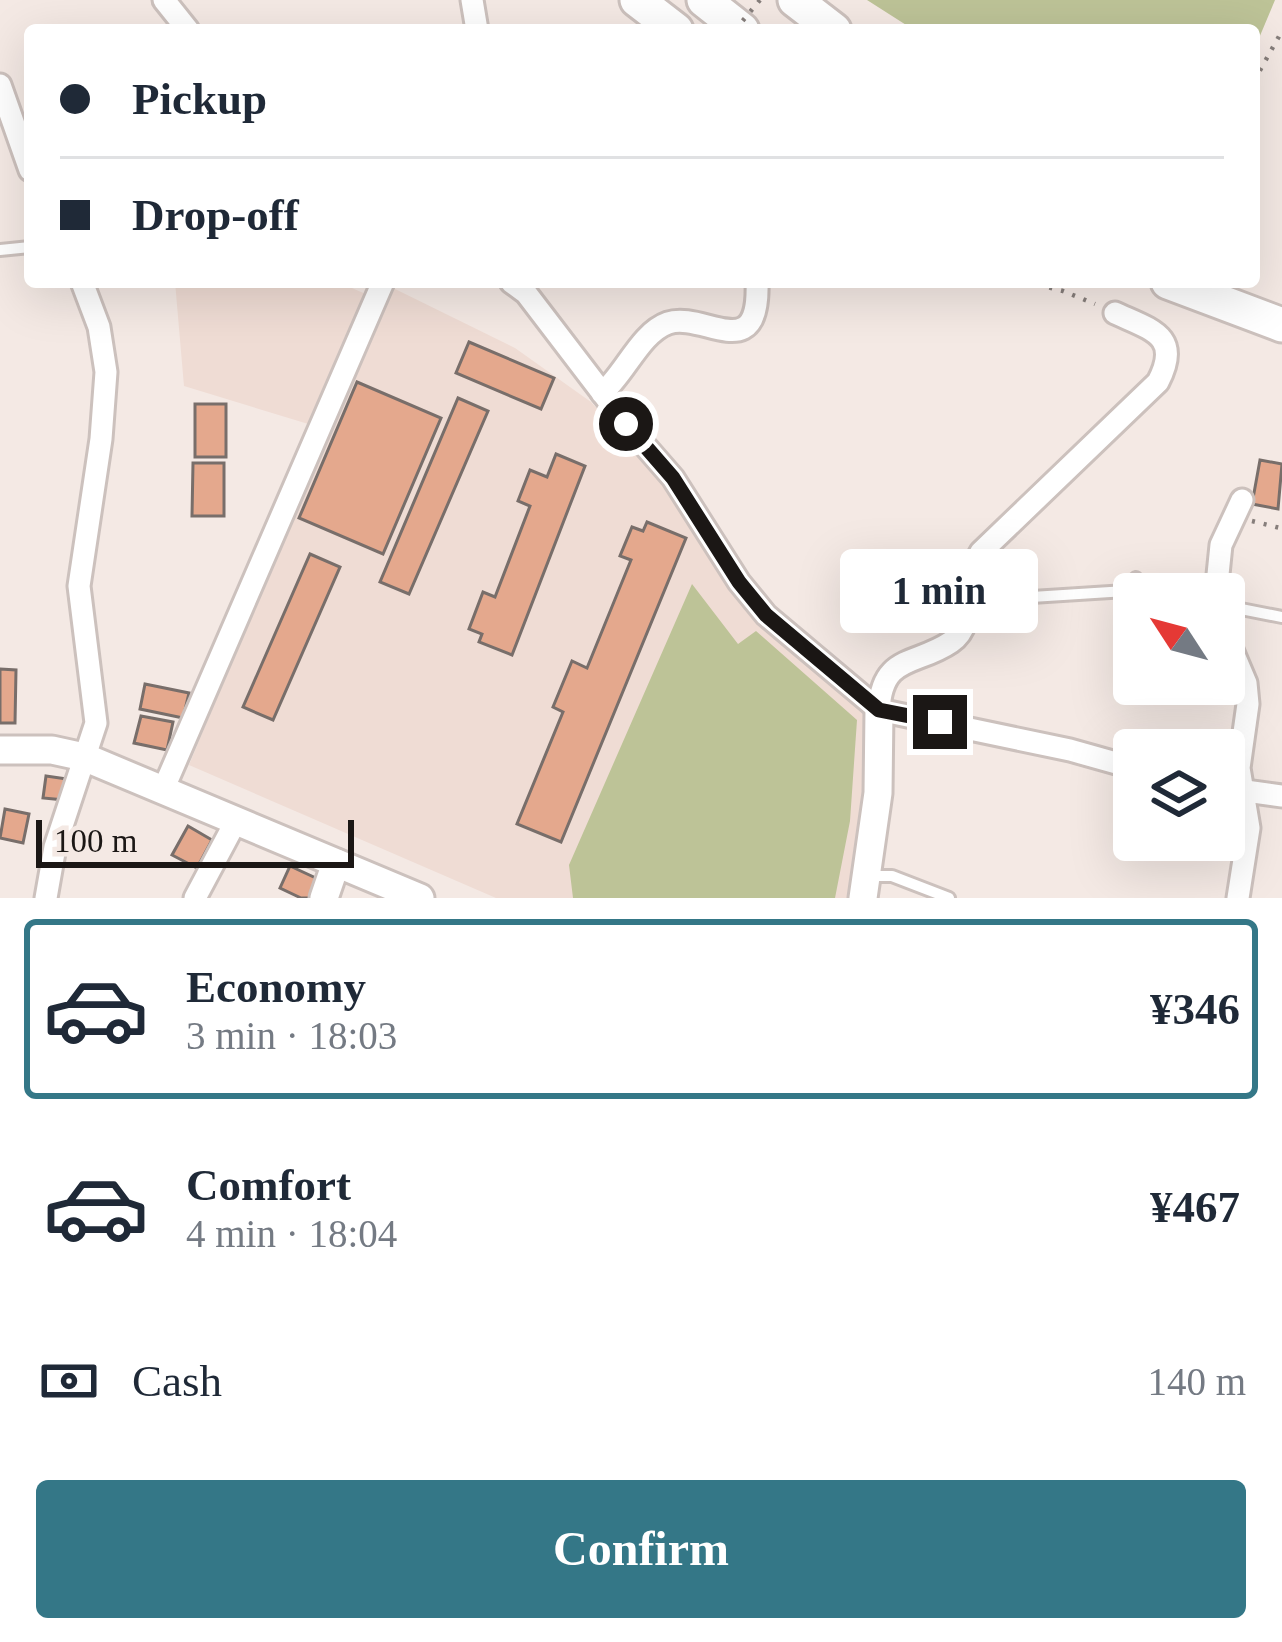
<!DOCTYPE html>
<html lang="en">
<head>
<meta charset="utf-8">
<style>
	:root { --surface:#fff; --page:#f2f2f3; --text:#1f2937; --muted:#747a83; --line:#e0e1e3; --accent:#347787 }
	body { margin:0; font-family:Georgia,serif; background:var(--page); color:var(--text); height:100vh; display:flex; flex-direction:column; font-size:45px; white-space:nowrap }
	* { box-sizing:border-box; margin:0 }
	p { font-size:39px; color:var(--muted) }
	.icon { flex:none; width:66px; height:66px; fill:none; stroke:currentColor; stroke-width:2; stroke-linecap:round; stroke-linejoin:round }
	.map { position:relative; height:898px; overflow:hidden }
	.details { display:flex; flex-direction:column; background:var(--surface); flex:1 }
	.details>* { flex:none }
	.hud { position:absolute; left:24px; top:24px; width:1236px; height:264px; border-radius:12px; box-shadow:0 12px 48px #0002; display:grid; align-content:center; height:264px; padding:0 36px; background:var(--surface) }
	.needle { width:78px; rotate:306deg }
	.controls { position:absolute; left:1113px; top:573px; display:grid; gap:24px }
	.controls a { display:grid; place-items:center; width:132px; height:132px; border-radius:12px; background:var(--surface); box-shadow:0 12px 48px #0002; font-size:60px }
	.scale { position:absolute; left:36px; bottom:30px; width:318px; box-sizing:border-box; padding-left:12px; border:6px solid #1b1715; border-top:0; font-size:33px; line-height:42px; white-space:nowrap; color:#1b1715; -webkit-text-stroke:9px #f4e9e4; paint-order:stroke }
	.end { position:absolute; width:54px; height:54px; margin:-27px; border:15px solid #1b1715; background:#fff; box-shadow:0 0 0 6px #fff }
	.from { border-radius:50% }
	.bubble { position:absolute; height:84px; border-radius:12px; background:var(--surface); box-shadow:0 12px 48px #0002; font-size:39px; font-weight:700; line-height:84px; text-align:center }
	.hud b { display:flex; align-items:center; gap:42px; height:114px; font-size:45px }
	.hud b+b { border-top:3px solid var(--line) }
	.hud i { width:30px; height:30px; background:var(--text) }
	ul { padding:21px 0 0; list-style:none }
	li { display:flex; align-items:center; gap:36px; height:180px; margin:0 24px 18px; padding:0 12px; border:6px solid transparent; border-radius:12px }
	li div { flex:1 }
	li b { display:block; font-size:45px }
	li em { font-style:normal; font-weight:700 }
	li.current { border-color:var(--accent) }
	li>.icon { width:108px; height:108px; stroke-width:1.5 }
	.pay { display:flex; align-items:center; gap:30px; height:132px; padding:0 36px; font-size:45px }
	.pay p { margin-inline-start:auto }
	.cta { display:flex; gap:24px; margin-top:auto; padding:24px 36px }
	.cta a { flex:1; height:138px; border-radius:12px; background:var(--accent); color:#fff; font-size:48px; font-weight:700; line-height:138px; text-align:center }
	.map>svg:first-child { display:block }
	.built { fill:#efdcd4 }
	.green { fill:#bdc397 }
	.building { fill:#e4a88d; stroke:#786e6a; stroke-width:3 }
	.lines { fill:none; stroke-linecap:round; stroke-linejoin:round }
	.service-casing { stroke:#ccc1bd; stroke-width:16 }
	.minor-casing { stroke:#ccc1bd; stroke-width:27 }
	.tertiary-casing { stroke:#ccc1bd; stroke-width:33 }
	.trunk-casing { stroke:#ccc1bd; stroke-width:39 }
	.path { stroke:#867e7b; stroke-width:4.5; stroke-dasharray:3 9; stroke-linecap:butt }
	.service { stroke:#fff; stroke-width:10 }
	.minor { stroke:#fff; stroke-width:21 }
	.tertiary { stroke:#fff; stroke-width:27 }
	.trunk { stroke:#fff; stroke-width:33 }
	.path-bridge { stroke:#867e7b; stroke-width:4.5; stroke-dasharray:3 9; stroke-linecap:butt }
	.route { stroke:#1b1715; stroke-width:15 }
</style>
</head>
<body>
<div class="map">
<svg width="1282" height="898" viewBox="0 0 1282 898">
	<rect width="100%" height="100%" fill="#f4e9e4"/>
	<!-- built -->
	<path class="built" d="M175 282H338L382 301 391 287 515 348 591 402 663 481 738 595 859 703 867 719 866 801 851 898H496L189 765 328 430 184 386Z"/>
	<!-- green -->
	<g class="green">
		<path d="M867 0H1275L1254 50V30H914Z"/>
		<path d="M692 584 738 644 756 631 857 720 850 821 835 898H573L569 865Z"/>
	</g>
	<!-- building -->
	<g class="building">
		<path d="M469 342 554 378 541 409 456 373Z"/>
		<path d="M357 382 441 418 383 554 299 518Z"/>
		<path d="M458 398 488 411 409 594 380 582Z"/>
		<rect x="195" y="404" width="31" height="53"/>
		<path d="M556 454 585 466 512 655 479 642 482 634 469 629 483 592 495 597 530 506 518 501 530 470 547 477Z"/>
		<path d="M1260 460 1282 464 1278 509 1252 504Z"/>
		<path d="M193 463H224V516H192Z"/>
		<path d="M647 522 686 538 561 842 517 824 563 712 553 707 572 661 587 668 631 560 620 556 632 527 643 531Z"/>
		<path d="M310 554 340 567 273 720 243 707Z"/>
		<path d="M0 669 16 670 15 723H0Z"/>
		<path d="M145 684 189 693 183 718 140 709Z"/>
		<path d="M141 716 173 722 167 750 134 743Z"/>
		<path d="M46 776 67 779 65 800 43 798Z"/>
		<path d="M5 809 29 814 23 843 0 838Z"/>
		<path d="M188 826 212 840 197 868 172 855Z"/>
		<path d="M290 866 320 880 311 898H301L280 888Z"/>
	</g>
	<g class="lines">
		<defs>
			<g id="service">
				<path d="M0 250 30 247"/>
				<path d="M969 601 1126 591 1136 578"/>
				<path d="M1224 612 1241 609 1282 617"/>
				<path d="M871 876H892L949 898"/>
			</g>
			<g id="minor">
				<path d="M164 0 188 30"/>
				<path d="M472 0 477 30"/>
				<path d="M0 85 30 170"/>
				<path d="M511 282 526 293 626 424 673 478 739 582 766 615 879 710 1070 750 1134 768"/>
				<path d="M602 393C625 374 640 333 668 323 704 311 760 368 757 282"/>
				<path d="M1216 594 1221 545 1242 500"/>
				<path d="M1224 631 1246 683 1248 704 1239 768 1249 828 1238 898"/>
				<path d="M879 710C882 654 916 666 951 642 976 625 962 593 971 569 974 563 978 558 981 552L1158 382C1182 336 1152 330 1115 313"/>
				<path d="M1224 788 1282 796"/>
				<path d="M163 790 383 282"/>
				<path d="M46 898 55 847 96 723 79 586 101 439 106 372 99 327 82 282"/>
				<path d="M195 898 236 821"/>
			</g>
			<g id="tertiary">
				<path d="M0 750H52L84 757 420 898"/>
				<path d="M324 898 336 863"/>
				<path d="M863 898 878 793 879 710"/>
			</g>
			<g id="trunk">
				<path d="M637 0 676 30"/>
				<path d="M704 0 742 30"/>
				<path d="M795 0 834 30"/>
				<path d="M1168 282 1282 325"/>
			</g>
		</defs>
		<!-- service casing -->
		<use href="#service" class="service-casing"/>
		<!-- minor casing -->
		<use href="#minor" class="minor-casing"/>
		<!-- tertiary casing -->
		<use href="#tertiary" class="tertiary-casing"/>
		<!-- trunk casing -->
		<use href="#trunk" class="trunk-casing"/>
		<!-- path -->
		<g class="path">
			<path d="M1254 81 1282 31"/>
			<path d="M1026 282 1063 291 1095 304"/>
			<path d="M1252 521 1280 528 1282 524"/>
		</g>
		<!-- service -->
		<use href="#service" class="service"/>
		<!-- minor -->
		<use href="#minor" class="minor"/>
		<!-- tertiary -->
		<use href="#tertiary" class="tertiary"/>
		<!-- trunk -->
		<use href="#trunk" class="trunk"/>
		<!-- path-bridge -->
		<path class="path-bridge" d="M735 30 760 0"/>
	</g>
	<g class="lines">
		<!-- route -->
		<path class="route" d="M626 424 673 478 739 582 766 615 879 710 940 722"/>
	</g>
</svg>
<div class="controls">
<a><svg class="needle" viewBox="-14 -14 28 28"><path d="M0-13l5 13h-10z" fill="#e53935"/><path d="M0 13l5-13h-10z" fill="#747a83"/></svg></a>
<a><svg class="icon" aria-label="layers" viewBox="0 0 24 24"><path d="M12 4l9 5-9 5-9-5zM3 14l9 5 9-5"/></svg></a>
</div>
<div class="scale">100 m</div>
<i class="end from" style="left:626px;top:424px"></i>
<i class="end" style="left:940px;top:722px"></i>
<div class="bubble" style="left:840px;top:549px;width:198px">1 min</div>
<div class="hud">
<b><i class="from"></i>Pickup</b>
<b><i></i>Drop-off</b>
</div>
</div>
<section class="details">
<ul>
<li class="current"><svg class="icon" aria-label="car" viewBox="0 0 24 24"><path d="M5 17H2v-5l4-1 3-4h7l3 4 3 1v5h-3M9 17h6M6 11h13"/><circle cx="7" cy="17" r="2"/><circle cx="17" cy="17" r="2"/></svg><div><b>Economy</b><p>3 min · 18:03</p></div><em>¥346</em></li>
<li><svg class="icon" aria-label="car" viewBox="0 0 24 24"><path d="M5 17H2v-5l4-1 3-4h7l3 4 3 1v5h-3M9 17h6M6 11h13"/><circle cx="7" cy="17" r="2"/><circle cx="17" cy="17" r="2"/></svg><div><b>Comfort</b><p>4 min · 18:04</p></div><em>¥467</em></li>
</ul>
<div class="pay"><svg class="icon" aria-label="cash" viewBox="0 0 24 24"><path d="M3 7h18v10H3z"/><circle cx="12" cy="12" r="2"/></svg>Cash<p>140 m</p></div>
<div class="cta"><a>Confirm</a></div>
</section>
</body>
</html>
